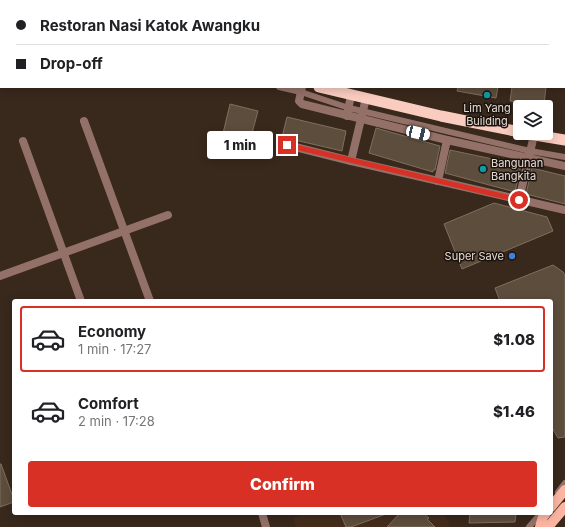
<!DOCTYPE html>
<html lang="en">
<head>
<meta charset="utf-8">
<style>
	:root { --surface:#fff; --page:#f6f6f6; --text:#202124; --muted:#757577; --line:#e0e0e0; --accent:#d93025 }
	body { margin:0; font-family:Inter,sans-serif; background:var(--page); color:var(--text); height:100vh; display:flex; flex-direction:column; font-size:15px; white-space:nowrap }
	* { box-sizing:border-box; margin:0 }
	p { font-size:13px; color:var(--muted) }
	.icon { flex:none; width:22px; height:22px; fill:none; stroke:currentColor; stroke-width:2; stroke-linecap:round; stroke-linejoin:round }
	.map { position:relative; flex:1; overflow:hidden }
	.panel { position:absolute; left:12px; top:299px; width:541px; height:216px; display:flex; flex-direction:column; background:var(--surface); border-radius:4px; box-shadow:0 2px 10px #0003 }
	.panel>* { flex:none }
	.top-card { position:absolute; left:0px; top:0px; width:565px; height:88px; box-shadow:0 2px 10px #0003; display:grid; align-content:center; height:88px; padding:0 16px; background:var(--surface) }
	.buttons { position:absolute; left:513px; top:100px; display:grid; gap:8px }
	.buttons a { display:grid; place-items:center; width:40px; height:40px; border-radius:4px; background:var(--surface); box-shadow:0 2px 10px #0003; font-size:20px }
	.end { position:absolute; width:18px; height:18px; margin:-9px; border:5px solid #d93025; background:#fff; box-shadow:0 0 0 2px #fff }
	.from { border-radius:50% }
	.bubble { position:absolute; height:28px; border-radius:4px; background:var(--surface); box-shadow:0 2px 10px #0003; font-size:13px; font-weight:800; line-height:28px; text-align:center }
	.car { position:absolute; width:12px; height:24px; margin:-12px -6px; border-radius:5px; box-shadow:0 0 3px 1px #0007; background:linear-gradient(#fff 24%,#345 0 40%,#fff 0 76%,#345 0 86%,#fff 0) }
	.top-card b { display:flex; align-items:center; gap:14px; height:38px; font-size:15px }
	.top-card b+b { border-top:1px solid var(--line) }
	.top-card i { width:10px; height:10px; background:var(--text) }
	ul { padding:7px 0 0; list-style:none }
	li { display:flex; align-items:center; gap:12px; height:66px; margin:0 8px 6px; padding:0 8px; border:2px solid transparent; border-radius:4px }
	li div { flex:1 }
	li b { display:block; font-size:15px }
	li em { font-style:normal; font-weight:800 }
	li.selected { border-color:var(--accent) }
	li>.icon { width:36px; height:36px; stroke-width:1.5 }
	.button { display:flex; gap:8px; margin-top:auto; padding:8px 16px }
	.button a { flex:1; height:46px; border-radius:4px; background:var(--accent); color:#fff; font-size:16px; font-weight:800; line-height:46px; text-align:center }
	.map>svg:first-child { display:block }
	.built { fill:#432c1c }
	.building { fill:#5d4d3d; stroke:#7f6f5d }
	.lines { fill:none; stroke-linecap:round; stroke-linejoin:round }
	.pedestrian { stroke:#947168; stroke-width:6 }
	.minor { stroke:#947168; stroke-width:8 }
	.primary { stroke:#fdb5a2; stroke-width:10 }
	.trunk { stroke:#faccc0; stroke-width:11 }
	.route { stroke:#d93025; stroke-width:5 }
	.culture-dot { fill:#0f9aa8; stroke:#1b130e; stroke-width:1.5 }
	.shop-dot { fill:#3f7fe0; stroke:#1b130e; stroke-width:1.5 }
	.labels { text-anchor:middle; dominant-baseline:central; stroke-width:3; stroke-linejoin:round; paint-order:stroke }
	.poi-label { font-size:11px; fill:#e8dcd4; stroke:#1b130e }
</style>
</head>
<body>
<div class="map">
<svg width="565" height="527" viewBox="0 0 565 527">
	<rect width="100%" height="100%" fill="#39281c"/>
	<!-- built -->
	<path class="built" d="M304 513H444L450 527H296L293 518Z"/>
	<!-- building -->
	<g class="building">
		<path d="M458 87H498L496 98 457 91Z"/>
		<path d="M512 87H546L544 104 510 101Z"/>
		<path d="M230 104 258 111 247 152 220 146Z"/>
		<path d="M287 117 346 131 342 151 282 137Z"/>
		<path d="M376 128 440 146 435 170H433V172L369 153Z"/>
		<path d="M450 150 521 165 515 192 445 173Z"/>
		<path d="M532 168 565 176V204L526 194Z"/>
		<path d="M494 203 547 217 553 231 462 269 444 224Z"/>
		<path d="M553 265 563 272 565 275V437L558 438 551 426V301H500L495 288Z"/>
		<path d="M0 464H1L14 500V502L0 507Z"/>
		<path d="M340 513H386V514L351 527H346Z"/>
		<path d="M400 513H423L429 518 427 519 435 527H387Z"/>
		<path d="M470 513H516L515 522 469 523Z"/>
	</g>
	<g class="lines">
		<!-- pedestrian -->
		<g class="pedestrian">
			<path d="M148 0 149 1"/>
			<path d="M279 87 301 92 349 108 530 151 565 157"/>
			<path d="M558 492 565 483"/>
			<path d="M529 527 541 513"/>
		</g>
		<!-- minor -->
		<g class="minor">
			<path d="M230 1V0"/>
			<path d="M263 1 264 0"/>
			<path d="M302 87 299 101 302 104 447 140 565 166"/>
			<path d="M366 98 351 161 565 210"/>
			<path d="M347 116 351 95"/>
			<path d="M84 121 150 301"/>
			<path d="M23 141 81 301"/>
			<path d="M287 145 351 161"/>
			<path d="M438 181 447 140"/>
			<path d="M519 200 534 135"/>
			<path d="M0 276 168 215"/>
			<path d="M262 513 266 527"/>
		</g>
		<!-- primary -->
		<g class="primary">
			<path d="M551 507 565 490"/>
			<path d="M540 527 543 517 546 513"/>
			<path d="M548 527 565 507"/>
		</g>
		<!-- trunk -->
		<g class="trunk">
			<path d="M157 0V1"/>
			<path d="M319 87 441 116 520 132"/>
			<path d="M523 133 565 140"/>
		</g>
	</g>
	<g class="lines">
		<!-- route -->
		<path class="route" d="M287 145 519 200"/>
	</g>
	<!-- markers -->
	<g class="culture-dot">
		<circle cx="487" cy="95" r="4"/>
		<circle cx="483" cy="169" r="4"/>
	</g>
	<circle class="shop-dot" cx="512" cy="256" r="4"/>
	<g class="labels">
		<!-- poi labels -->
		<g class="poi-label">
			<text x="487" y="108">Lim Yang<tspan x="487" dy="13">Building</tspan></text>
			<text x="491" y="163" text-anchor="start">Bangunan<tspan x="491" dy="13">Bangkita</tspan></text>
			<text x="504" y="256" text-anchor="end">Super Save</text>
		</g>
	</g>
</svg>
<div class="buttons">
<a><svg class="icon" aria-label="layers" viewBox="0 0 24 24"><path d="M12 4l9 5-9 5-9-5zM3 14l9 5 9-5"/></svg></a>
</div>
<i class="end from" style="left:519px;top:200px"></i>
<i class="end" style="left:287px;top:145px"></i>
<div class="bubble" style="left:207px;top:131px;width:66px">1 min</div>
<i class="car" style="left:418px;top:133px;rotate:103deg"></i>
<div class="top-card">
<b><i class="from"></i>Restoran Nasi Katok Awangku</b>
<b><i></i>Drop-off</b>
</div>
<section class="panel">
<ul>
<li class="selected"><svg class="icon" aria-label="car" viewBox="0 0 24 24"><path d="M5 17H2v-5l4-1 3-4h7l3 4 3 1v5h-3M9 17h6M6 11h13"/><circle cx="7" cy="17" r="2"/><circle cx="17" cy="17" r="2"/></svg><div><b>Economy</b><p>1 min · 17:27</p></div><em>$1.08</em></li>
<li><svg class="icon" aria-label="car" viewBox="0 0 24 24"><path d="M5 17H2v-5l4-1 3-4h7l3 4 3 1v5h-3M9 17h6M6 11h13"/><circle cx="7" cy="17" r="2"/><circle cx="17" cy="17" r="2"/></svg><div><b>Comfort</b><p>2 min · 17:28</p></div><em>$1.46</em></li>
</ul>
<div class="button"><a>Confirm</a></div>
</section>
</div>
</body>
</html>
